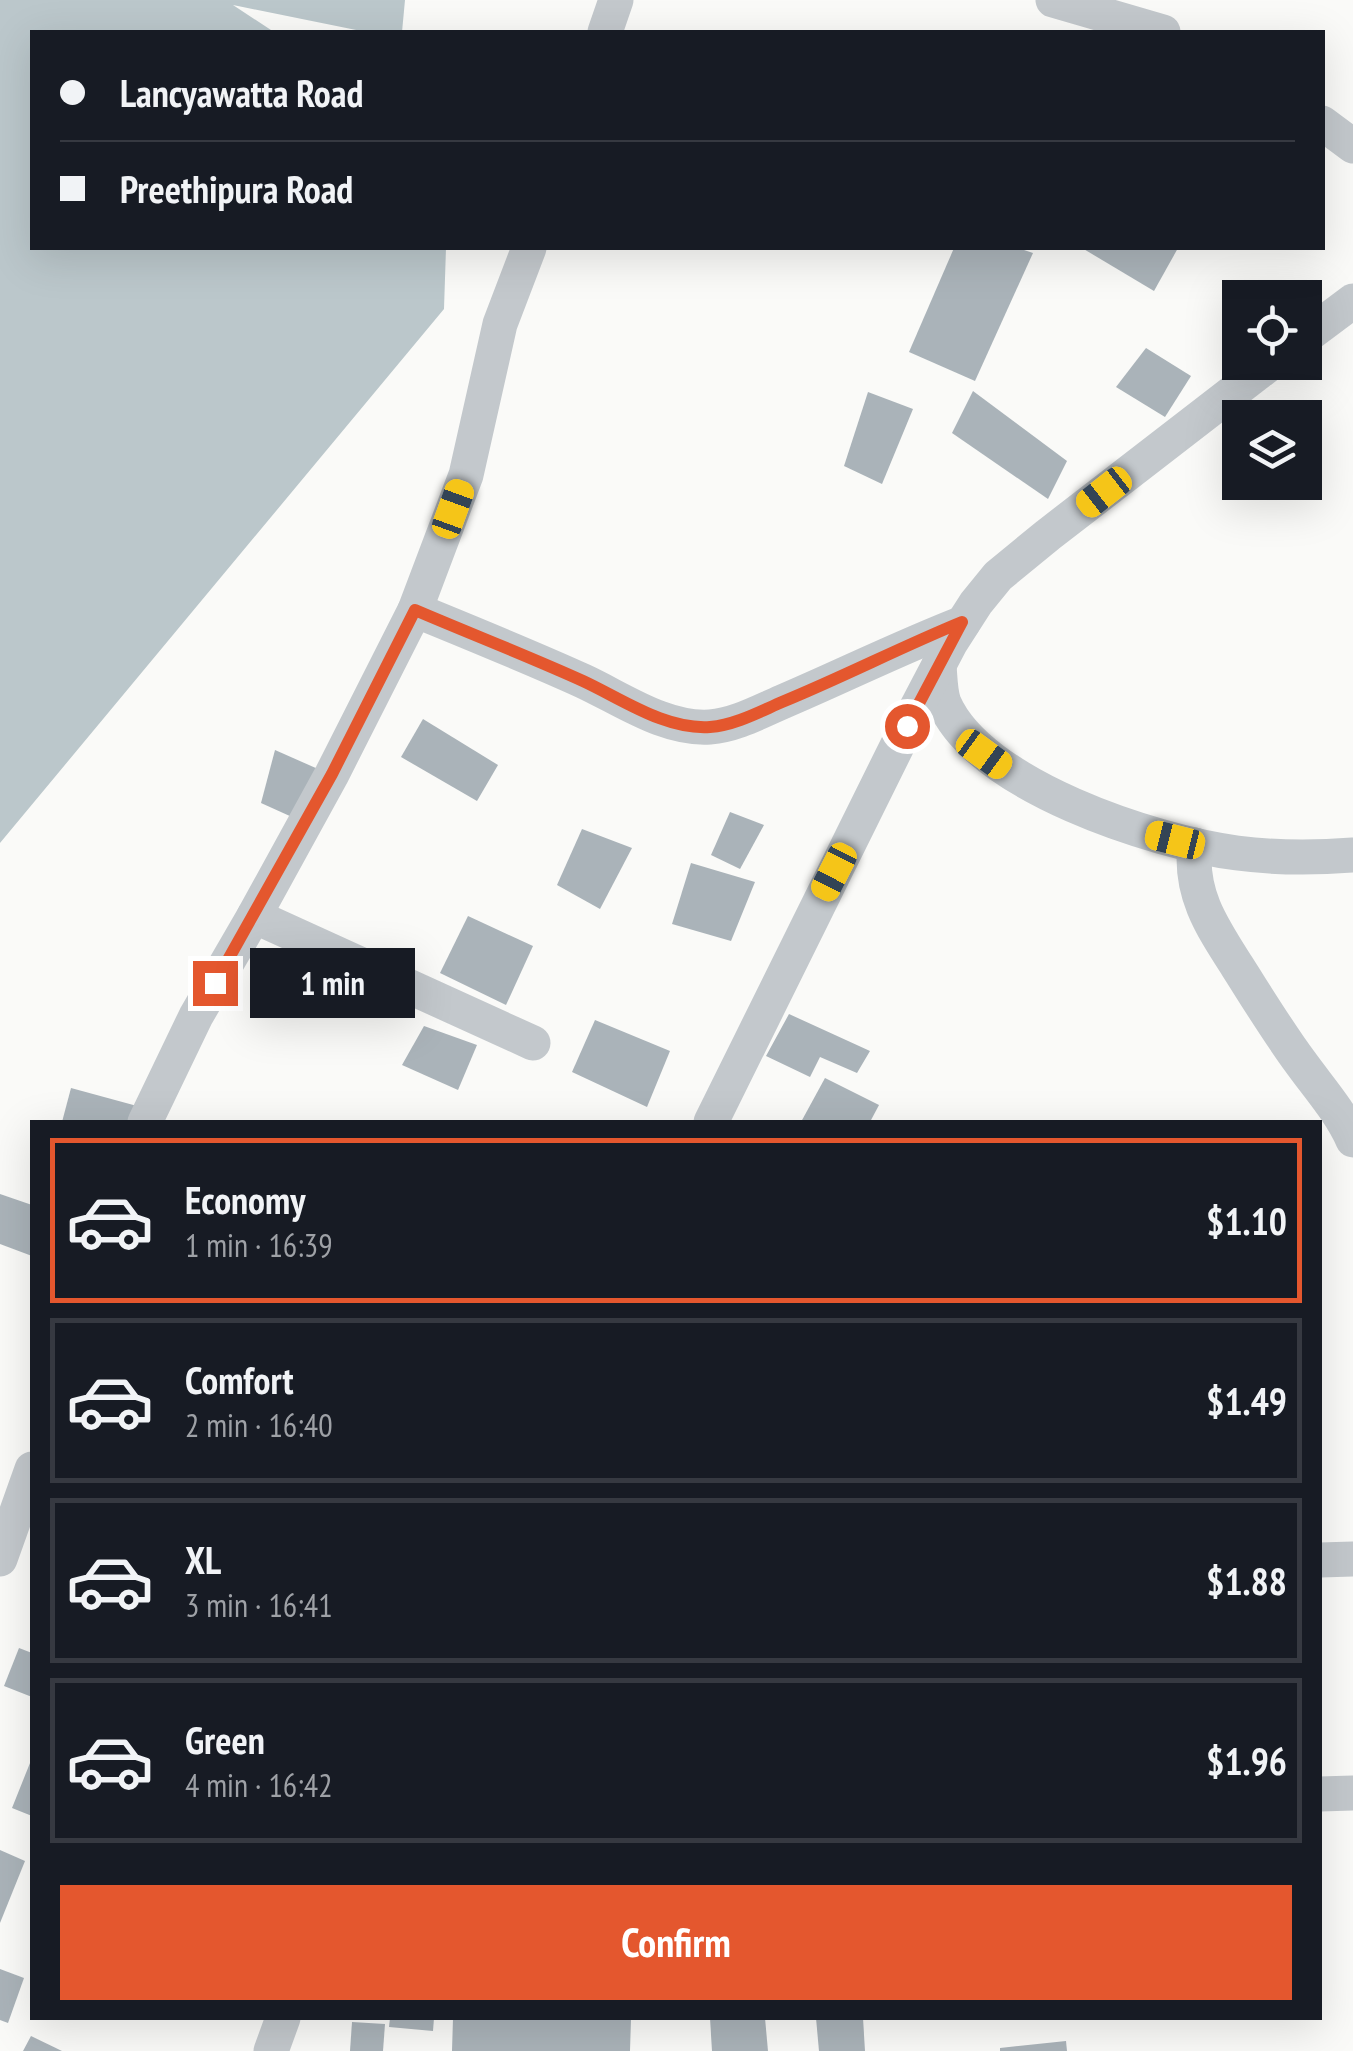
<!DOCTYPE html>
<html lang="en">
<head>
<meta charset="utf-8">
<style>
	:root { --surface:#171b24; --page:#20242c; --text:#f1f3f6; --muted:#9ea1a6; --line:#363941; --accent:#e4572e }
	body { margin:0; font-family:"PT Sans Narrow",sans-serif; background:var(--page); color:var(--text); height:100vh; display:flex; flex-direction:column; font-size:38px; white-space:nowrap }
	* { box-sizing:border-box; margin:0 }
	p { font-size:32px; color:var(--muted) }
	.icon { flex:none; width:55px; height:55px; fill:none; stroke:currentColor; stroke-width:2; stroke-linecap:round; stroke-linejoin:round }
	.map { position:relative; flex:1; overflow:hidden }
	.sheet { position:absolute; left:30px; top:1120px; width:1292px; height:900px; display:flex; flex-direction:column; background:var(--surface); border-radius:0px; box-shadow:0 10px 40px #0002 }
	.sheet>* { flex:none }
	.banner { position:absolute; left:30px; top:30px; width:1295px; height:220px; border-radius:0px; box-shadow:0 10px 40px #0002; display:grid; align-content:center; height:220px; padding:0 30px; background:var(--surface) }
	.tools { position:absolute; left:1222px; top:280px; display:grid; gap:20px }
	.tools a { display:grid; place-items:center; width:100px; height:100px; border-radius:0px; background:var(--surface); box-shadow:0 10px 40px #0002; font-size:50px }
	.end { position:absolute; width:45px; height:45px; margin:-22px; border:12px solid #e4572e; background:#fff; box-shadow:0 0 0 5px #fff }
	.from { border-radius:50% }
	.bubble { position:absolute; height:70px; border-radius:0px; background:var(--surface); box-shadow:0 10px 40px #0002; font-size:32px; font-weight:800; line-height:70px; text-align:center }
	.car { position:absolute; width:30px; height:60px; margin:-30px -15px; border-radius:12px; box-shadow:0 0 8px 2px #0007; background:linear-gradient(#f5c518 24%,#345 0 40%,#f5c518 0 76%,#345 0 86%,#f5c518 0) }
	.banner b { display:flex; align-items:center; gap:35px; height:95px; font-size:38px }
	.banner b+b { border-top:2px solid var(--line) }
	.banner i { width:25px; height:25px; background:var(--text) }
	ul { padding:18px 0 0; list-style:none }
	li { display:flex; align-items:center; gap:30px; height:165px; margin:0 20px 15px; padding:0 10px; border:5px solid var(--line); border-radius:0px }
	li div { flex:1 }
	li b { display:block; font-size:38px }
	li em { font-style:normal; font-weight:800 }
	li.active { border-color:var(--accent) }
	li>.icon { width:90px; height:90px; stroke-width:1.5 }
	.cta { display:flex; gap:20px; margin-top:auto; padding:20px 30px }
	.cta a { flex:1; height:115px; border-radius:0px; background:var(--accent); color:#fff; font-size:40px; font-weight:800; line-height:115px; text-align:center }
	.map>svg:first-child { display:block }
	.water { fill:#bbc7cb }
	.building { fill:#aab3b9 }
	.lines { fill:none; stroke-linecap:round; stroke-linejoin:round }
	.street { stroke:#c3c8cc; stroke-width:35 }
	.route { stroke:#e4572e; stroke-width:12 }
</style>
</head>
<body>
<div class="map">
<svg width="1353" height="2051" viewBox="0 0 1353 2051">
	<rect width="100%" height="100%" fill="#fafaf8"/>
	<!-- water -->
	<path class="water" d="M0 0H405L402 32H366L233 5 274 32H32V248H446L444 309 0 843Z"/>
	<!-- building -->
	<g class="building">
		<path d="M954 248H1018L1033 253 975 381 909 352Z"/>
		<path d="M1082 248H1178L1154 291Z"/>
		<path d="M1146 348 1191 376 1165 417 1116 387Z"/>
		<path d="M973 391 1067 461 1048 499 952 433Z"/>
		<path d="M868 392 913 409 882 484 844 466Z"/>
		<path d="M423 719 498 765 477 801 401 757Z"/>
		<path d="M275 750 318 769 292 817 261 803Z"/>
		<path d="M730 812 764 825 740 869 711 855Z"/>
		<path d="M582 829 632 848 600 909 557 885Z"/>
		<path d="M691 863 755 882 731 941 672 924Z"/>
		<path d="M468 916 533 946 506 1005 440 973Z"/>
		<path d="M292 948 324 964 302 1014 265 997Z"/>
		<path d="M789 1014 870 1051 857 1073 820 1057 810 1077 766 1056Z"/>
		<path d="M595 1020 670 1051 647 1107 572 1072Z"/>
		<path d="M424 1026 477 1045 458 1090 402 1065Z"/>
		<path d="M825 1078 879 1105 870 1122H801Z"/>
		<path d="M71 1088 137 1106 132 1122H62Z"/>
		<path d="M0 1194 32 1205V1256L0 1244Z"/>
		<path d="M19 1648 32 1653V1697L4 1686Z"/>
		<path d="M32 1758V1816L12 1808Z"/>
		<path d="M0 1850 25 1861 0 1923Z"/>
		<path d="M0 1969 24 1978 8 2023 0 2020Z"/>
		<path d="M390 2018H434L433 2031 389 2027Z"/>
		<path d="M453 2018H631L630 2051H452Z"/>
		<path d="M710 2018H765L768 2051H712Z"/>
		<path d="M816 2018H863L865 2051H819Z"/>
		<path d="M352 2022 385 2024 383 2051H350Z"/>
		<path d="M31 2036 62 2051H23Z"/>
		<path d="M1066 2041 1067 2051H1000V2048Z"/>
	</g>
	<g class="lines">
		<!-- street -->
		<g class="street">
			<path d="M1053 0 1163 32"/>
			<path d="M605 32 616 0"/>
			<path d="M1322 123 1353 146"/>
			<path d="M1305 337 1353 301"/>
			<path d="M415 610C471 633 528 656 583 681 622 699 665 730 710 727 735 725 759 712 782 702 843 676 901 647 963 623"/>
			<path d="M939 665C940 677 940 692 944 703 980 786 1154 842 1237 853 1275 858 1315 858 1353 855"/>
			<path d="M1195 845C1189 893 1212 927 1237 966 1258 999 1278 1032 1301 1063 1319 1088 1340 1111 1353 1140"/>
			<path d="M254 916 533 1043"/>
			<path d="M145 1122 196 1016 254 916 332 774 415 610 466 475 500 324 529 248"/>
			<path d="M711 1122 907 726 951 642 976 603 998 576 1048 535 1272 362"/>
			<path d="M0 1559 32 1469"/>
			<path d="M1320 1560 1353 1559"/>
			<path d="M1320 1794 1353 1793"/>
			<path d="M271 2051 283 2018"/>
		</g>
	</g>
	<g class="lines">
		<!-- route -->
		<path class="route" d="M215 983 332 774 415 610C471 634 528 656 583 681 622 699 665 730 710 727 735 725 759 712 782 702 843 677 901 647 962 622L907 726"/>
	</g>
</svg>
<div class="tools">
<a><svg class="icon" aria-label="locate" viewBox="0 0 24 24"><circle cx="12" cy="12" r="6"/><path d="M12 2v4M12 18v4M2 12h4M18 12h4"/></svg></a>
<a><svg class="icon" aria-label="layers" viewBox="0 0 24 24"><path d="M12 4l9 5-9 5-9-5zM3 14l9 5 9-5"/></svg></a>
</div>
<i class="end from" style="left:907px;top:726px"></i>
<i class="end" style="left:215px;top:983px"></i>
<div class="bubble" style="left:250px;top:948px;width:165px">1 min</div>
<i class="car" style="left:1104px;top:492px;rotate:232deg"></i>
<i class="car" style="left:453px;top:509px;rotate:20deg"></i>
<i class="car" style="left:984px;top:754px;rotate:126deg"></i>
<i class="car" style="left:1175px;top:840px;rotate:284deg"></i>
<i class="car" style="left:834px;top:872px;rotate:207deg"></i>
<div class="banner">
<b><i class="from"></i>Lancyawatta Road</b>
<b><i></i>Preethipura Road</b>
</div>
<section class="sheet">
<ul>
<li class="active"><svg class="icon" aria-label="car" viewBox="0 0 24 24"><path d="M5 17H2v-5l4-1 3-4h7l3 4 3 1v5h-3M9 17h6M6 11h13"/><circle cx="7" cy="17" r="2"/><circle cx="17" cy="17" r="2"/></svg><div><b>Economy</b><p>1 min · 16:39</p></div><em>$1.10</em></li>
<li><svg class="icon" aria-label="car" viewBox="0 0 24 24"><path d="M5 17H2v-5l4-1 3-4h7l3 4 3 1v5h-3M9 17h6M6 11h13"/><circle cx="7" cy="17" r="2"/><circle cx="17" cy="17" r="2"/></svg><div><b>Comfort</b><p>2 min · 16:40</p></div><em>$1.49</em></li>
<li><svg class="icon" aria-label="car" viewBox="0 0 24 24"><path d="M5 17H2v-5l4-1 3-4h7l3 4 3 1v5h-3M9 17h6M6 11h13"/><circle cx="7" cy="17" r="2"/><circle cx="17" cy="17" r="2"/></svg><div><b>XL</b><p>3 min · 16:41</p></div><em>$1.88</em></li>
<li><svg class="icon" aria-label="car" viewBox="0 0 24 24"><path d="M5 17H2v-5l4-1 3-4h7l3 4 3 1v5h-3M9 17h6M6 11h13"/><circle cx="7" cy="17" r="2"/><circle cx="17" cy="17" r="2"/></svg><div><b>Green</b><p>4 min · 16:42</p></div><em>$1.96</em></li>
</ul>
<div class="cta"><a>Confirm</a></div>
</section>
</div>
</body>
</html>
